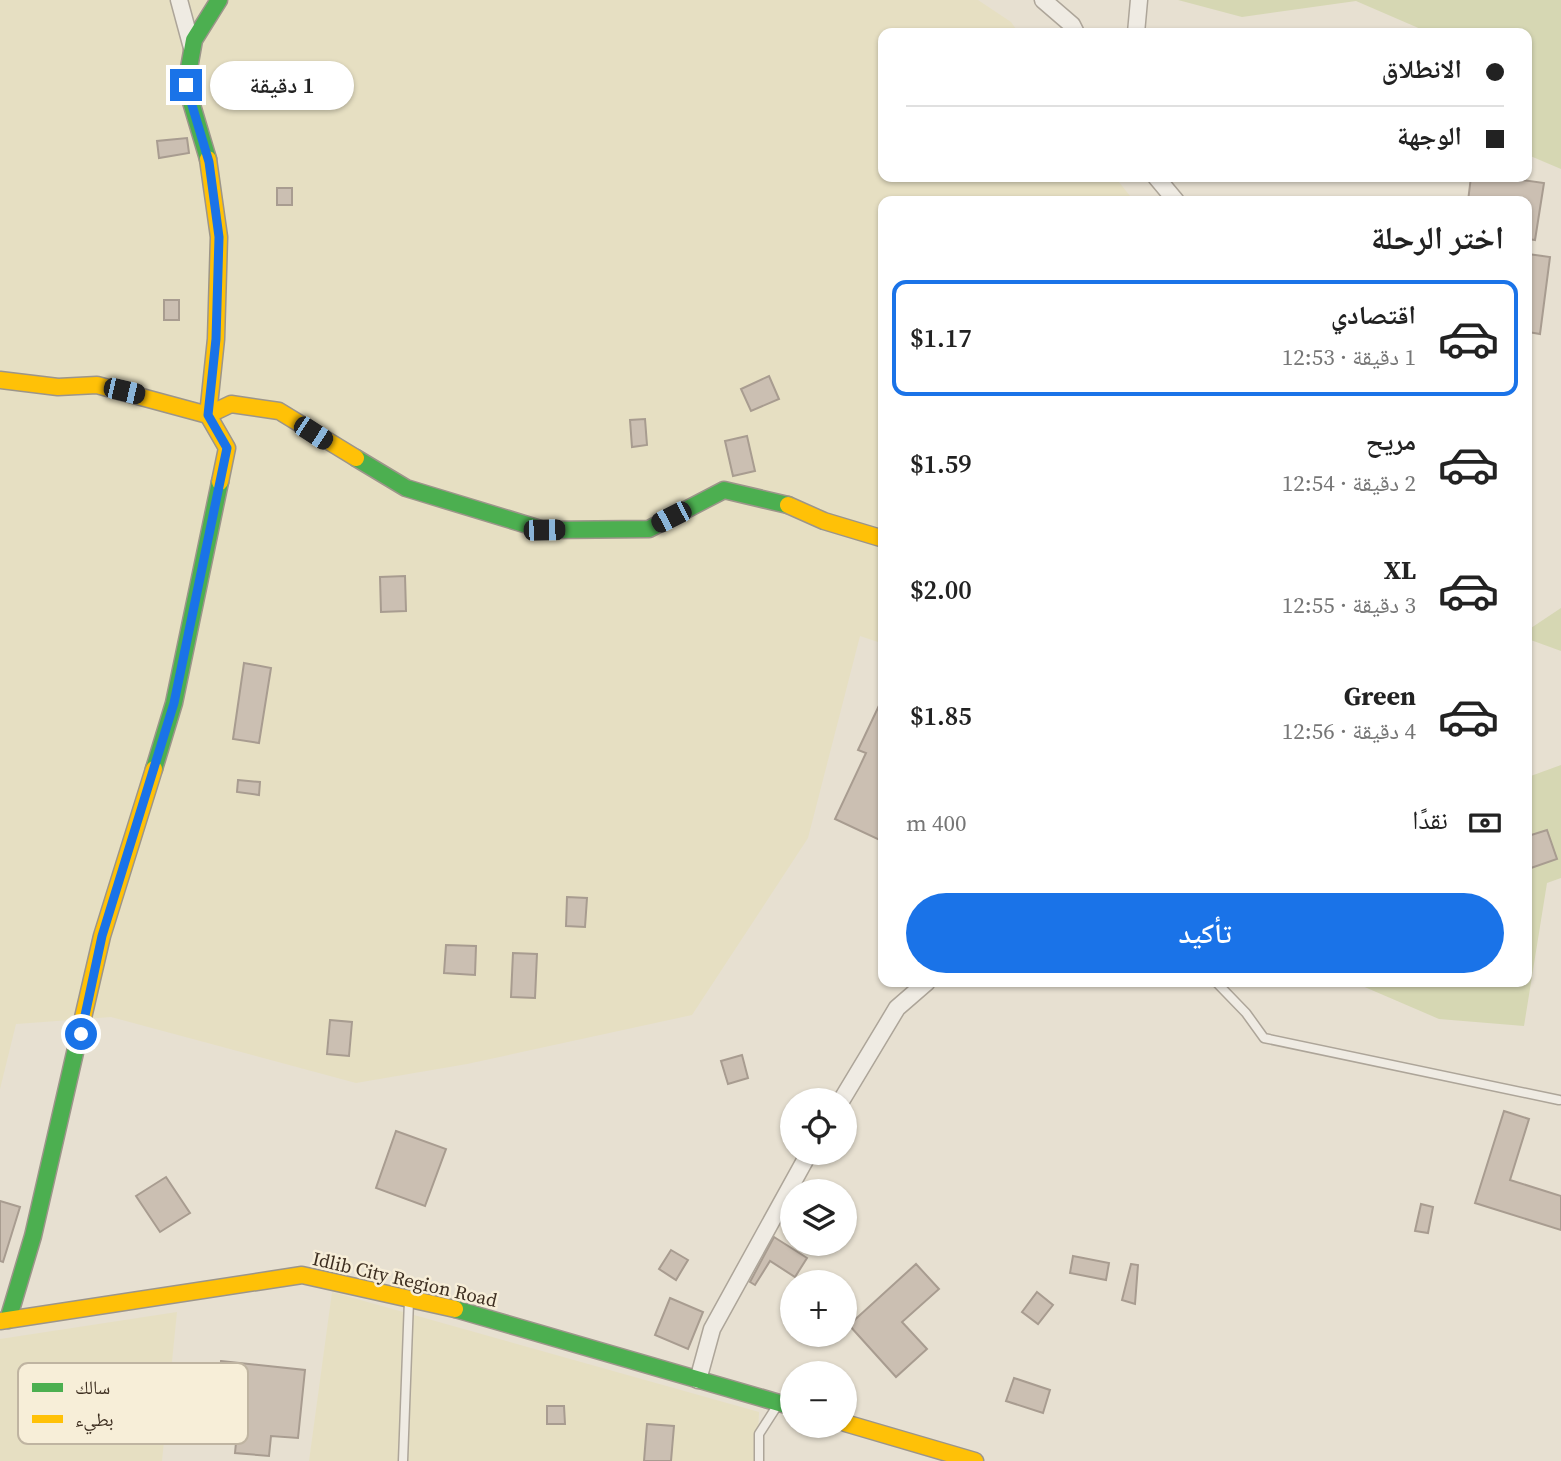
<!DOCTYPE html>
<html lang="ar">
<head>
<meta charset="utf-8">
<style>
	:root { --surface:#fff; --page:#f6f6f6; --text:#222; --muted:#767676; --line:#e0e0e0; --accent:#1a73e8 }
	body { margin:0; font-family:"Source Serif 4","Noto Naskh Arabic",serif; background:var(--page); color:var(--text); direction:rtl; height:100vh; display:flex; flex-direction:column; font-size:26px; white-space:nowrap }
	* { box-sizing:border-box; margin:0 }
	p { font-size:23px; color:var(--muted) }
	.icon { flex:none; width:38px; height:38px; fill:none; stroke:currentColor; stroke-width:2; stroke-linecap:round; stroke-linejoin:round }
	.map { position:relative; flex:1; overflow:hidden; direction:ltr }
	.sheet { position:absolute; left:878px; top:196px; width:654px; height:791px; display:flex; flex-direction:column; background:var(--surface); border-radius:14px; box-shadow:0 2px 5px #0004; direction:rtl }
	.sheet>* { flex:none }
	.guide { position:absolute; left:878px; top:28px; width:654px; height:154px; border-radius:14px; box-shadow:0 2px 5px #0004; direction:rtl; display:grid; align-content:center; height:154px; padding:0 28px; background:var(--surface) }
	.tools { position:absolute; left:780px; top:1088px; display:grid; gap:14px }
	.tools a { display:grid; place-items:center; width:77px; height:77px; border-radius:50%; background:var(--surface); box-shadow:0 2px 5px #0004; font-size:35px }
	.end { position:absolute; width:32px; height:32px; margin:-16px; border:9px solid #1a73e8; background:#fff; box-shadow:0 0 0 4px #fff }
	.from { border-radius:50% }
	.bubble { position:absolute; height:49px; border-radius:24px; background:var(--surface); box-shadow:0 2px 5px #0004; font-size:23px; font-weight:600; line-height:49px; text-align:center; direction:rtl }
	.car { position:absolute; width:21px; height:42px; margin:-21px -10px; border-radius:9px; box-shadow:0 0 5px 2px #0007; background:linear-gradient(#222 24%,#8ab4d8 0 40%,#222 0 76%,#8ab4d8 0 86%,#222 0) }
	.guide b { display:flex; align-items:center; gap:24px; height:66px; font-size:26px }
	.guide b+b { border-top:2px solid var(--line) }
	.guide i { width:18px; height:18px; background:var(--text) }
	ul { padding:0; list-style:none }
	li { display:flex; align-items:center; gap:21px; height:116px; margin:0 14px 10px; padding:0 14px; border:4px solid transparent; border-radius:14px }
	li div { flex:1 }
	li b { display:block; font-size:26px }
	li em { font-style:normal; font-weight:600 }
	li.current { border-color:var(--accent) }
	li>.icon { width:63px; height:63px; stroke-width:1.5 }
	h2 { padding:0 28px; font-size:32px; line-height:84px }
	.pay { display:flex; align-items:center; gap:18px; height:77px; padding:0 28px; font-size:26px }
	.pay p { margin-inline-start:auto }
	.primary-button { display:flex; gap:14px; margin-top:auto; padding:14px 28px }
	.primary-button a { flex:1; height:80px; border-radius:42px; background:var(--accent); color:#fff; font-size:28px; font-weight:600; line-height:80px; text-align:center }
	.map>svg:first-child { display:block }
	.farmland { fill:#e6dfc2 }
	.green { fill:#d6d7b3 }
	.building { fill:#cbbfb2; stroke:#a89c90; stroke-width:2 }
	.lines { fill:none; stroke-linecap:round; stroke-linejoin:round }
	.lane-casing { stroke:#ada599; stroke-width:11 }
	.street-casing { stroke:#ada599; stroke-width:19 }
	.fast-casing { stroke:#9c958a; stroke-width:19 }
	.slow-casing { stroke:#9c958a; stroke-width:19 }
	.lane { stroke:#efebe3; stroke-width:8 }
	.street { stroke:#efebe3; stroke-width:16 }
	.fast { stroke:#4caf50; stroke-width:16 }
	.slow { stroke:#ffc107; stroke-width:16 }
	.route { stroke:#1a73e8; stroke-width:9 }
	.labels { text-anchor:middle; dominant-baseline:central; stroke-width:5; stroke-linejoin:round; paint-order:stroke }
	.street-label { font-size:19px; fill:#3d2e20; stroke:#f7eed8 }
	.key { fill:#f7eed8; stroke:#bfb4a1; stroke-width:2 }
	.key-label { font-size:19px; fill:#3d2e20 }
</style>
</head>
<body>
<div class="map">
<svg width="1561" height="1461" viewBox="0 0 1561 1461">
	<rect width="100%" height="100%" fill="#e7e0d1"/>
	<!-- farmland -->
	<g class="farmland">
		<path d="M0 0H978L1011 22 1019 33H884V177H1115L1134 201H884V644L860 636 808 838 692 1015 467 1064 356 1083 111 1017 16 1024 0 1089Z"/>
		<path d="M332 1292 759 1412 757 1461H309Z"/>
		<path d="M177 1312 162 1461H0V1339Z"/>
	</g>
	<!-- green -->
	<g class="green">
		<path d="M1178 0H1561V169L1528 155V33H1430L1356 1 1242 17Z"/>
		<path d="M1561 608V651L1528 639V630Z"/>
		<path d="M1561 765V878L1547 883 1524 1026 1439 1019 1353 982H1528V777Z"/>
	</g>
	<!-- building -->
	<g class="building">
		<path d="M187 138 189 153 159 158 157 141Z"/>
		<path d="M1471 177H1502L1544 183 1535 240 1528 239V201H1468Z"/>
		<rect x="277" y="188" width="15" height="17"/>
		<path d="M1528 254 1550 257 1540 334 1528 332Z"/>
		<rect x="164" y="300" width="15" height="20"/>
		<path d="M769 376 779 399 751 411 741 389Z"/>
		<path d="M645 419 647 445 632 447 630 420Z"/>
		<path d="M747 436 755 471 733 476 725 441Z"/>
		<path d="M405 576 406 611 381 612 380 577Z"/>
		<path d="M244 663 271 668 259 743 233 739Z"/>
		<path d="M884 695V842L835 819 866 753 858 750Z"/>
		<path d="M238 780 260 782 259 795 237 792Z"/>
		<path d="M1547 830 1557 859 1528 869V836Z"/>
		<path d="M567 897 587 898 585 927 566 926Z"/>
		<path d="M446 945 476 946 475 975 444 973Z"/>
		<path d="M513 953 537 954 535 998 511 997Z"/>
		<path d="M330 1020 352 1022 349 1056 327 1054Z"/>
		<path d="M742 1055 748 1078 728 1084 721 1061Z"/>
		<path d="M1504 1111 1529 1119 1510 1180 1561 1196V1230L1475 1203Z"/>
		<path d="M396 1131 446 1149 425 1206 376 1188Z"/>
		<path d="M166 1177 190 1213 160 1232 136 1196Z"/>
		<path d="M0 1201 20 1207 3 1262 0 1261Z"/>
		<path d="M1421 1204 1433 1207 1428 1233 1415 1231Z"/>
		<path d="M774 1237 807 1258 795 1277 770 1261 755 1285 750 1282Z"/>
		<path d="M671 1250 688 1260 676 1280 659 1269Z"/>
		<path d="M1073 1256 1109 1263 1106 1280 1070 1273Z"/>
		<path d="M916 1264 939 1289 902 1322 927 1349 896 1377 849 1325Z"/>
		<path d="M1131 1264 1138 1265 1135 1304 1122 1300Z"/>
		<path d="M1037 1292 1053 1305 1038 1324 1022 1312Z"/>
		<path d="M670 1298 703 1312 688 1349 655 1335Z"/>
		<path d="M221 1361 305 1370 298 1438 271 1436 269 1456 235 1453 237 1432H229L232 1406 217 1405Z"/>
		<path d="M1014 1378 1050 1390 1043 1413 1006 1401Z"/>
		<path d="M547 1406H564L565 1424H547Z"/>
		<path d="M647 1424 674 1426 671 1461H644Z"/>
	</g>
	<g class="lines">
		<defs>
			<g id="lane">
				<path d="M1216 982 1246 1013 1264 1038 1559 1100"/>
				<path d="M403 1461 409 1300"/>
				<path d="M759 1461V1434L777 1406"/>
			</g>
			<g id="street">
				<path d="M179 0 192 48"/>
				<path d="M1043 0 1072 25 1076 33"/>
				<path d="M1136 33 1139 0"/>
				<path d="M1156 177 1176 201"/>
				<path d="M841 1101 897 1008 927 982"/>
				<path d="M698 1380 712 1329 809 1153"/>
			</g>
			<g id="fast">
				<path d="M208 159 186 85 194 40 219 0"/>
				<path d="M356 458 406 488 544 530 649 529 724 490 788 505"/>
				<path d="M154 769 174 703 220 482"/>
				<path d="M455 1309 793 1407"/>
				<path d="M8 1320 33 1236 82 1022"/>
			</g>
			<g id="slow">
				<path d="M208 159 219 237 216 339 208 415 227 448 220 482"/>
				<path d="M0 380 58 387 97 385 208 415 231 404 279 411 356 458"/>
				<path d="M788 505 824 521 884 539"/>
				<path d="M82 1022 102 936 154 769"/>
				<path d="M0 1321 302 1275 455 1309"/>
				<path d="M845 1423 975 1461"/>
			</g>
		</defs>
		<!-- lane casing -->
		<use href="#lane" class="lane-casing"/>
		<!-- street casing -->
		<use href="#street" class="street-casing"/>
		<!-- fast casing -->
		<use href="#fast" class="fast-casing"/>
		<!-- slow casing -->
		<use href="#slow" class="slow-casing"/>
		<!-- lane -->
		<use href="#lane" class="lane"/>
		<!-- street -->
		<use href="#street" class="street"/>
		<!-- fast -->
		<use href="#fast" class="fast"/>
		<!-- slow -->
		<use href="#slow" class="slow"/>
	</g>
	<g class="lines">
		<!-- route -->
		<path class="route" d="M81 1034 102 936 174 703 227 448 208 415 216 339 219 237 209 162 186 85"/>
	</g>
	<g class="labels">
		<!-- street labels -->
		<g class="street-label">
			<text transform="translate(405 1279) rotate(13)">Idlib City Region Road</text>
		</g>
	</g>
	<!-- legend -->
	<rect x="18" y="1363" width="230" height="81" rx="10" class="key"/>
	<rect x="32" y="1383" width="31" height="9" fill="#4caf50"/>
	<rect x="32" y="1415" width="31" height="8" fill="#ffc107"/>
	<g class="key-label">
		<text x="75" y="1394">سالك</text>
		<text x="75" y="1426">بطيء</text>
	</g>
</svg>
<div class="tools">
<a><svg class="icon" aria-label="locate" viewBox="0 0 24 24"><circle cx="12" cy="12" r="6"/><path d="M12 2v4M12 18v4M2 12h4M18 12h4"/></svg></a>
<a><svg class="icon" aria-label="layers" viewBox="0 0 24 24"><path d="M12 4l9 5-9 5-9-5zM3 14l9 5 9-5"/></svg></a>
<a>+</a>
<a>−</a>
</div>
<i class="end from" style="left:81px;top:1034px"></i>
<i class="end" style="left:186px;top:85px"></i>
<div class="bubble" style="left:210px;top:61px;width:144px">1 دقيقة</div>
<i class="car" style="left:124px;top:391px;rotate:103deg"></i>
<i class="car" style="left:313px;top:433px;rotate:123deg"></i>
<i class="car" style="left:671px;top:517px;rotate:243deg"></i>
<i class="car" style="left:544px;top:530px;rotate:89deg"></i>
<div class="guide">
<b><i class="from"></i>الانطلاق</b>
<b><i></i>الوجهة</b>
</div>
<section class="sheet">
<h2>اختر الرحلة</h2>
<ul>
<li class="current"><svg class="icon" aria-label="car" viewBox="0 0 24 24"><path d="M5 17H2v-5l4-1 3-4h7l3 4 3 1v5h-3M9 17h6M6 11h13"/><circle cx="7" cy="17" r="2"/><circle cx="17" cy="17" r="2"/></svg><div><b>اقتصادي</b><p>1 دقيقة · 12:53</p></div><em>$1.17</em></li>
<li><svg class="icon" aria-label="car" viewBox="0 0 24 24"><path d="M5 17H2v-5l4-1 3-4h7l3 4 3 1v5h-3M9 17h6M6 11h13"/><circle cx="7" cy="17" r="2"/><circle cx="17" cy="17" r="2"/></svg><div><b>مريح</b><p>2 دقيقة · 12:54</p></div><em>$1.59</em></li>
<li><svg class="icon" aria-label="car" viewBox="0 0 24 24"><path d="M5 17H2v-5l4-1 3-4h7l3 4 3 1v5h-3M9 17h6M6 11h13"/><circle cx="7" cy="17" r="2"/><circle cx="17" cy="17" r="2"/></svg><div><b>XL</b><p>3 دقيقة · 12:55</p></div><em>$2.00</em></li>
<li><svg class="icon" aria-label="car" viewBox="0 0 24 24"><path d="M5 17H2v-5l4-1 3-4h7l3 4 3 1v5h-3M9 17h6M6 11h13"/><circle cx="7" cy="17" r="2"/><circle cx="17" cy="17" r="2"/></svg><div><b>Green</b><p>4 دقيقة · 12:56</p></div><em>$1.85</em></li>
</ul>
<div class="pay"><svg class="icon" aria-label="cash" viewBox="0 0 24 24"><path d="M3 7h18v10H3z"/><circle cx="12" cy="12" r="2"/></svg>نقدًا<p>400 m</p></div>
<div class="primary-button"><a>تأكيد</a></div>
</section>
</div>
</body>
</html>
